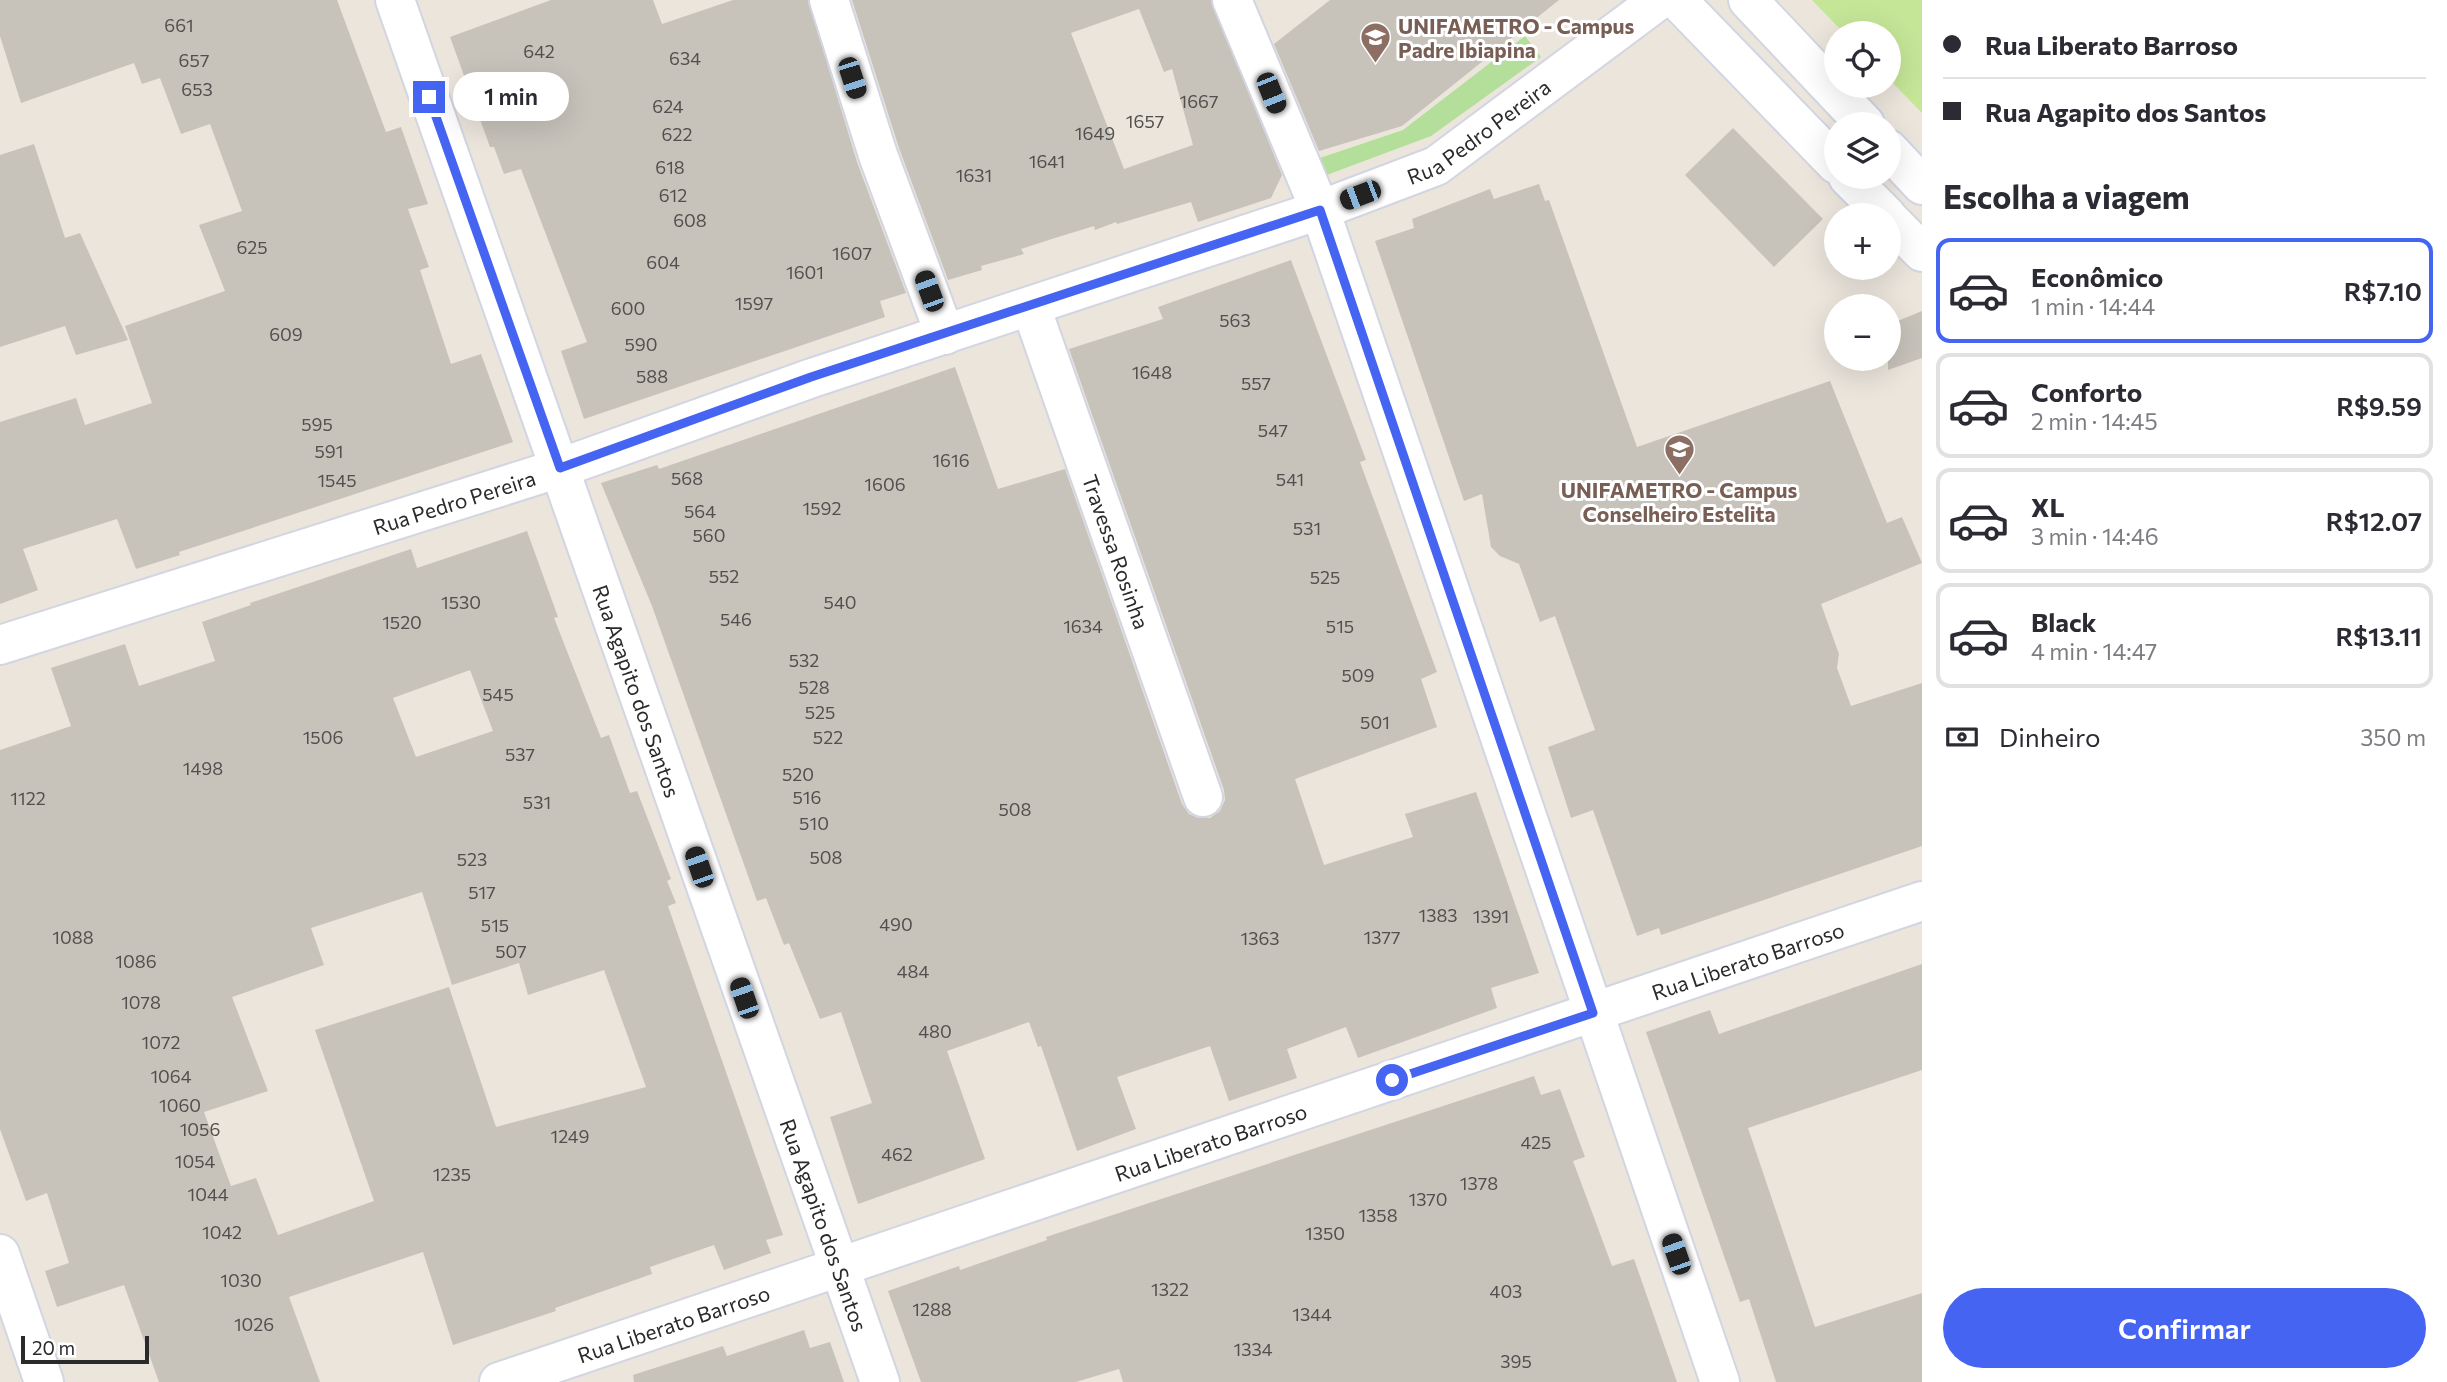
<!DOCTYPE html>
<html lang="pt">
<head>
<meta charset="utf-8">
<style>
	:root { --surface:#fff; --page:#f2f2f3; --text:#2b2b33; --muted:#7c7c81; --line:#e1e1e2; --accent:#4464f1 }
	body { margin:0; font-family:Commissioner,sans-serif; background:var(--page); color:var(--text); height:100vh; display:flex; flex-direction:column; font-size:26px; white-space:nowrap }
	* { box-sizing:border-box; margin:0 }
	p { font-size:23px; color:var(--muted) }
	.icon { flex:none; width:38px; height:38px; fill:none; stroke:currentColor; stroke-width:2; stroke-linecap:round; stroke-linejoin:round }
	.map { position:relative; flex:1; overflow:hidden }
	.details { display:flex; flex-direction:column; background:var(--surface); width:525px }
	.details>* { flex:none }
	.hud { display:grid; align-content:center; height:154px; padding:0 21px; background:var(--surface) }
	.controls { position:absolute; left:1824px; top:21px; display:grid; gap:14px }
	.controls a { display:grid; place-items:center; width:77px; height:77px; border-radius:50%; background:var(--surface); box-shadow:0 7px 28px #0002; font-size:35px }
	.scale { position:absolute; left:21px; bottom:18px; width:128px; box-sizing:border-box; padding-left:7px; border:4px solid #2a2a2a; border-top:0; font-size:19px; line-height:24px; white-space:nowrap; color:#2a2a2a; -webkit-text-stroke:5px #fff; paint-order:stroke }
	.end { position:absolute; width:32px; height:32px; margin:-16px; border:9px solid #4464f1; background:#fff; box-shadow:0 0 0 4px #fff }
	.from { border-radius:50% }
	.bubble { position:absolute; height:49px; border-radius:24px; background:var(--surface); box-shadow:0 7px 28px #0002; font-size:23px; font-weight:600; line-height:49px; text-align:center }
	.car { position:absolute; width:21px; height:42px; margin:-21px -10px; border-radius:9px; box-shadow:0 0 5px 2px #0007; background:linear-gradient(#222 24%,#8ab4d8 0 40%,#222 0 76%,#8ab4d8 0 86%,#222 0) }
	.hud b { display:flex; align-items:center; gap:24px; height:66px; font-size:26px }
	.hud b+b { border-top:2px solid var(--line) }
	.hud i { width:18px; height:18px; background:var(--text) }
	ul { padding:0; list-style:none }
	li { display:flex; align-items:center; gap:21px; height:105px; margin:0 14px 10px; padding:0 7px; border:4px solid var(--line); border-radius:14px }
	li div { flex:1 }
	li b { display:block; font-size:26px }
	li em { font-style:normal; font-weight:600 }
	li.current { border-color:var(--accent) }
	li>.icon { width:63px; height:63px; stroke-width:1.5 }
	h2 { padding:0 21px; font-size:32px; line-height:84px }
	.pay { display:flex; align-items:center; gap:18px; height:77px; padding:0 21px; font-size:26px }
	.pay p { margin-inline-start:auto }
	.primary-button { display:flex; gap:14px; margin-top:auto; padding:14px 21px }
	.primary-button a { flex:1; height:80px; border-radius:42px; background:var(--accent); color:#fff; font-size:28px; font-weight:600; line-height:80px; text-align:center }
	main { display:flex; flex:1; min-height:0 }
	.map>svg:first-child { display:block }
	.green { fill:#b3df9b }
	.pitch { fill:#c5e697 }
	.building { fill:#c7c3bb; fill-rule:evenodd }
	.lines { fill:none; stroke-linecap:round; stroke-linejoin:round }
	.minor-casing { stroke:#d2d5e2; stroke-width:42 }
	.minor { stroke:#fff; stroke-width:38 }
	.route { stroke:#4464f1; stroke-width:9 }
	.labels { text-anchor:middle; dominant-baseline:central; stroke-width:6; stroke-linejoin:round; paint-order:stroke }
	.number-label { font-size:18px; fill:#51504e }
	.education-label { font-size:21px; font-weight:bold; fill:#785e54; stroke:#fff; text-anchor:start }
	.street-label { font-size:21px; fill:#2a2a2a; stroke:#fff }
</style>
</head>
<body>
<main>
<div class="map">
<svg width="1922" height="1382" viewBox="0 0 1922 1382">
	<rect width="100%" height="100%" fill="#ebe5dc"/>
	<!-- green -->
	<path class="green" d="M1525 36 1541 57 1431 136 1316 179 1311 161 1403 130Z"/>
	<!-- pitch -->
	<path class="pitch" d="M1812 0H1922V113L1888 78V33H1844Z"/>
	<!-- building -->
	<g class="building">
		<path d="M0 0H337L386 132 401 127 428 204 408 209 429 267 420 270 451 364 481 354 513 442 179 552 180 555 136 569 117 519 23 549 38 590 0 604V422L76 398 85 425 152 403 125 326 225 291 199 225 242 211 210 124 181 134 160 78 142 84 134 63 21 103 0 36Z"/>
		<path d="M551 0H653L662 24 733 0H808L857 162 906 293 880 301 885 317 584 419 561 351 587 342 521 169 504 174 494 147H490L450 37Z"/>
		<path d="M852 0H1211L1282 175 1271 198 1198 222 1191 202 1117 224 1116 222 1095 230 1094 226 1055 238 1021 249 1024 254 981 266 982 270 948 280 899 148ZM1139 9 1164 72 1172 69 1193 145 1124 169 1071 33Z"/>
		<path d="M1330 0H1559L1402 126 1319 151 1274 44Z"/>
		<path d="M1733 128 1823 219 1774 267 1685 175Z"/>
		<path d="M34 144 65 238 80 233 128 340 76 355 65 326 0 347V155Z"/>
		<path d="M1539 184 1545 201 1549 200 1637 447 1830 381 1887 523 1902 517 1922 563 1821 604 1839 654 1837 668 1851 706 1922 683V846L1661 935 1659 928 1637 936 1593 810 1571 818 1548 747 1595 730 1555 616 1540 622 1519 564 1500 556 1491 547 1482 494 1464 501 1375 241 1414 228 1412 219 1490 189 1494 199Z"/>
		<path d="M1291 260 1366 460 1360 462 1437 672 1421 679 1437 727 1295 779 1324 865 1413 837 1405 814 1476 792 1539 973 1491 988 1497 1008 1358 1058 1346 1027 1287 1049 1297 1078 1229 1101 1210 1046 1117 1077 1136 1129 1077 1151 1041 1046 1038 1047 1029 1022 947 1051 985 1159 858 1204 830 1117 872 1103 841 1012 820 1019 789 943 784 945 766 898 757 901 652 606 601 483 657 465 659 469 955 367 998 489 1065 469 1182 804 1189 814 1198 818H1210L1220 811 1225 800 1224 790 1069 349 1163 319 1158 307Z"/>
		<path d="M1922 311V358L1888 370V325Z"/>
		<path d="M527 531 558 617 554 618 601 738 609 735 630 793 637 791 671 879 667 881 676 903 668 906 783 1235 766 1240 771 1253 724 1270 714 1245 650 1267 652 1274 555 1308 556 1311 453 1345 423 1252 289 1297 320 1382H159L124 1285 57 1307 45 1271 69 1263 47 1193 26 1201 0 1129V750L71 726 51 668 125 644 139 686 215 661 202 622 251 605 250 603 411 549 417 568ZM470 670 493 731 416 757 393 698ZM422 892 452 985 519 963 528 995 604 970 646 1087 496 1127 449 987 315 1030 374 1201 278 1235 256 1178 231 1186 204 1112 268 1091 232 997 324 965 311 928Z"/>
		<path d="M1922 964V1070L1748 1128 1815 1327 1922 1293V1382H1776L1749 1299 1740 1302 1646 1032 1710 1010 1719 1034Z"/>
		<path d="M1534 1076 1541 1095 1560 1089 1585 1157 1573 1161 1612 1266 1634 1259 1677 1382H1123L1119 1369 1076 1382H921L888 1291 959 1266 960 1270 1047 1240 1046 1237Z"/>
		<path d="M804 1330 810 1348 830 1342 844 1382H634L633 1375 723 1346 727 1356Z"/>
	</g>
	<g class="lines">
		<defs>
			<g id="minor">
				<path id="s1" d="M395 0 880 1382"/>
				<path d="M829 0 878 155 945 335"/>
				<path d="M1232 0 1320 210 1720 1382"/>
				<path d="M1677 0 1836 164"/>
				<path d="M1748 0 1865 124"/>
				<path d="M1888 149 1922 185"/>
				<path d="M1848 177 1886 215"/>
				<path d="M1888 218 1922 252"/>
				<path id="s2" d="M1031 307 1203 797"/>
				<path id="s3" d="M0 645 560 468 812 378 1320 210 1436 166 1659 0"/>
				<path d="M0 1254 44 1382"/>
				<path id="s4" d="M499 1382 1922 901"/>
			</g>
		</defs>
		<!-- minor casing -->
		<use href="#minor" class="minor-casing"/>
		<!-- minor -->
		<use href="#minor" class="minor"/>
	</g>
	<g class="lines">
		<!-- route -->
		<path class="route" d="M429 97 560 468 811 377 1320 210 1593 1013 1392 1080"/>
	</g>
	<!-- icons -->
	<defs>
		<symbol id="university-pin" viewBox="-11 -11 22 30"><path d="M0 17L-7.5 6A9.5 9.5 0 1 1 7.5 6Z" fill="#8d6e63" stroke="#fff"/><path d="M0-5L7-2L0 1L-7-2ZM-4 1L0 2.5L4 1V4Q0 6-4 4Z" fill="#fff"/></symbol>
	</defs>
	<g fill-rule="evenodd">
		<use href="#university-pin" x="1358" y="20" width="35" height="47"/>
		<use href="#university-pin" x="1662" y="432" width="35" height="47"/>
	</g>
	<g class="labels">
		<!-- number labels -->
		<g class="number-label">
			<text x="179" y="25">661</text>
			<text x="539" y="51">642</text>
			<text x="685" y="58">634</text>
			<text x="194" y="60">657</text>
			<text x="197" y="89">653</text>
			<text x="1199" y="101">1667</text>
			<text x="668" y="106">624</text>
			<text x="1145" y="121">1657</text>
			<text x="1095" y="133">1649</text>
			<text x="677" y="134">622</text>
			<text x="1047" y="161">1641</text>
			<text x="670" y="167">618</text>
			<text x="974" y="175">1631</text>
			<text x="673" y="195">612</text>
			<text x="690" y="220">608</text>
			<text x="252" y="247">625</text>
			<text x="852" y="253">1607</text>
			<text x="663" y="262">604</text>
			<text x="805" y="272">1601</text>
			<text x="754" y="303">1597</text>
			<text x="628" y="308">600</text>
			<text x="1235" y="320">563</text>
			<text x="286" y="334">609</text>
			<text x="641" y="344">590</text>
			<text x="1152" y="372">1648</text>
			<text x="652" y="376">588</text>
			<text x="1256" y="383">557</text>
			<text x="317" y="424">595</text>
			<text x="1273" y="430">547</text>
			<text x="329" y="451">591</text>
			<text x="951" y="460">1616</text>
			<text x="687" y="478">568</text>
			<text x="1290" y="479">541</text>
			<text x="337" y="480">1545</text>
			<text x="885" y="484">1606</text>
			<text x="822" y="508">1592</text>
			<text x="700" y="511">564</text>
			<text x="1307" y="528">531</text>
			<text x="709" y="535">560</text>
			<text x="724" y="576">552</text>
			<text x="1325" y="577">525</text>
			<text x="461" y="602">1530</text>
			<text x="840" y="602">540</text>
			<text x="736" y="619">546</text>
			<text x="402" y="622">1520</text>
			<text x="1083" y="626">1634</text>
			<text x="1340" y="626">515</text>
			<text x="804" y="660">532</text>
			<text x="1358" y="675">509</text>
			<text x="814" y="687">528</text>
			<text x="498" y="694">545</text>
			<text x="820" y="712">525</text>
			<text x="1375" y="722">501</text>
			<text x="323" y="737">1506</text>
			<text x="828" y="737">522</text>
			<text x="520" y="754">537</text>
			<text x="203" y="768">1498</text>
			<text x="798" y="774">520</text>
			<text x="807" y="797">516</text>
			<text x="28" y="798">1122</text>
			<text x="537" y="802">531</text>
			<text x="1015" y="809">508</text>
			<text x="814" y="823">510</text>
			<text x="826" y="857">508</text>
			<text x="472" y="859">523</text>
			<text x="482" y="892">517</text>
			<text x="1438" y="915">1383</text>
			<text x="1491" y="916">1391</text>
			<text x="896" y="924">490</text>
			<text x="495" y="925">515</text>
			<text x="73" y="937">1088</text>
			<text x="1382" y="937">1377</text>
			<text x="1260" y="938">1363</text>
			<text x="511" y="951">507</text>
			<text x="136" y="961">1086</text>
			<text x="913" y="971">484</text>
			<text x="141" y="1002">1078</text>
			<text x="935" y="1031">480</text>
			<text x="161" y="1042">1072</text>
			<text x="171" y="1076">1064</text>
			<text x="180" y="1105">1060</text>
			<text x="200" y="1129">1056</text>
			<text x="570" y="1136">1249</text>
			<text x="1536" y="1142">425</text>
			<text x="897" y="1154">462</text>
			<text x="195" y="1161">1054</text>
			<text x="452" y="1174">1235</text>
			<text x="1479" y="1183">1378</text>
			<text x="208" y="1194">1044</text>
			<text x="1428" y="1199">1370</text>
			<text x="1378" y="1215">1358</text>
			<text x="222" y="1232">1042</text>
			<text x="1325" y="1233">1350</text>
			<text x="241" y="1280">1030</text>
			<text x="1170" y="1289">1322</text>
			<text x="1506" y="1291">403</text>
			<text x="932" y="1309">1288</text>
			<text x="1312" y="1314">1344</text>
			<text x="254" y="1324">1026</text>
			<text x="1253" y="1349">1334</text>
			<text x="1516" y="1361">395</text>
		</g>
		<!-- education labels -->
		<g class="education-label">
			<text x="1398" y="25">UNIFAMETRO - Campus<tspan x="1398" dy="24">Padre Ibiapina</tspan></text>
			<text x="1679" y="489" text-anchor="middle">UNIFAMETRO - Campus<tspan x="1679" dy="24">Conselheiro Estelita</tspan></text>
		</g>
		<!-- street labels -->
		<g class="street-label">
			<text stroke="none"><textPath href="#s3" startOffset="1568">Rua Pedro Pereira</textPath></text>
			<text stroke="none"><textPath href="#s3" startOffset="476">Rua Pedro Pereira</textPath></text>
			<text stroke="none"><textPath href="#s2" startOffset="259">Travessa Rosinha</textPath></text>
			<text stroke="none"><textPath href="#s1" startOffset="732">Rua Agapito dos Santos</textPath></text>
			<text stroke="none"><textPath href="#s4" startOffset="1318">Rua Liberato Barroso</textPath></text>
			<text stroke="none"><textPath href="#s4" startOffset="751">Rua Liberato Barroso</textPath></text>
			<text stroke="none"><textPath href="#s1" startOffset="1298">Rua Agapito dos Santos</textPath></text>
			<text stroke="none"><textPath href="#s4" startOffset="184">Rua Liberato Barroso</textPath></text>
		</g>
	</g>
</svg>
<div class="controls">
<a><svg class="icon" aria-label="locate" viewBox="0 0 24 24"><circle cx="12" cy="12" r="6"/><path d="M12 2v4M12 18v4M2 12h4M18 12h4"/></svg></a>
<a><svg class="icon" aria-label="layers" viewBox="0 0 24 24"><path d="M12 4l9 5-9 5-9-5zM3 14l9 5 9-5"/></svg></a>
<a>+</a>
<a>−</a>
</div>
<div class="scale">20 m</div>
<i class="end from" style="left:1392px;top:1080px"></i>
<i class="end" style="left:429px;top:97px"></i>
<div class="bubble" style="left:453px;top:72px;width:116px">1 min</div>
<i class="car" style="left:852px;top:78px;rotate:162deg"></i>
<i class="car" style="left:1271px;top:93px;rotate:158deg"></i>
<i class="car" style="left:1360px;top:195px;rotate:249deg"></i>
<i class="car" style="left:929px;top:291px;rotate:340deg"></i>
<i class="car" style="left:699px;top:867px;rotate:341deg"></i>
<i class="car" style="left:744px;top:998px;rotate:341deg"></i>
<i class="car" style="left:1676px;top:1254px;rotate:341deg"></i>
</div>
<section class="details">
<div class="hud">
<b><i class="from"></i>Rua Liberato Barroso</b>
<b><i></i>Rua Agapito dos Santos</b>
</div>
<h2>Escolha a viagem</h2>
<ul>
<li class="current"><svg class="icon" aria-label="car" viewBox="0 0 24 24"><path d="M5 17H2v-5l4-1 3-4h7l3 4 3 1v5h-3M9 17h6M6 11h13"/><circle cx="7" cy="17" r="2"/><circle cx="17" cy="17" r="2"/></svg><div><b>Econômico</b><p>1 min · 14:44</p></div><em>R$7.10</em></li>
<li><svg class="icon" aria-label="car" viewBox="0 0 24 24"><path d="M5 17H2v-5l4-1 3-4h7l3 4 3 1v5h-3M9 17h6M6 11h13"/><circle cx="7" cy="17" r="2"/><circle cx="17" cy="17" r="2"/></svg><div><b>Conforto</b><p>2 min · 14:45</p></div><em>R$9.59</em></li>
<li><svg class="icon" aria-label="car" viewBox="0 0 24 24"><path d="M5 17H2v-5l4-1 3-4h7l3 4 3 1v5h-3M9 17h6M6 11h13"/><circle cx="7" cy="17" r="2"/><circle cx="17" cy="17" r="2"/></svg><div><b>XL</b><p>3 min · 14:46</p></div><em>R$12.07</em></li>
<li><svg class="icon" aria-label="car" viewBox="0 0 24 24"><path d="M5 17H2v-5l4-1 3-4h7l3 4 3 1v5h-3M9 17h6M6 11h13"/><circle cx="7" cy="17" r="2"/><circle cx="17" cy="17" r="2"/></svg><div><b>Black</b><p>4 min · 14:47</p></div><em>R$13.11</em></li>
</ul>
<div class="pay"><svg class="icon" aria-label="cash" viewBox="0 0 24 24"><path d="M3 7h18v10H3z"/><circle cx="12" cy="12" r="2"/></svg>Dinheiro<p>350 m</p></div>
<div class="primary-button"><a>Confirmar</a></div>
</section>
</main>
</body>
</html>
